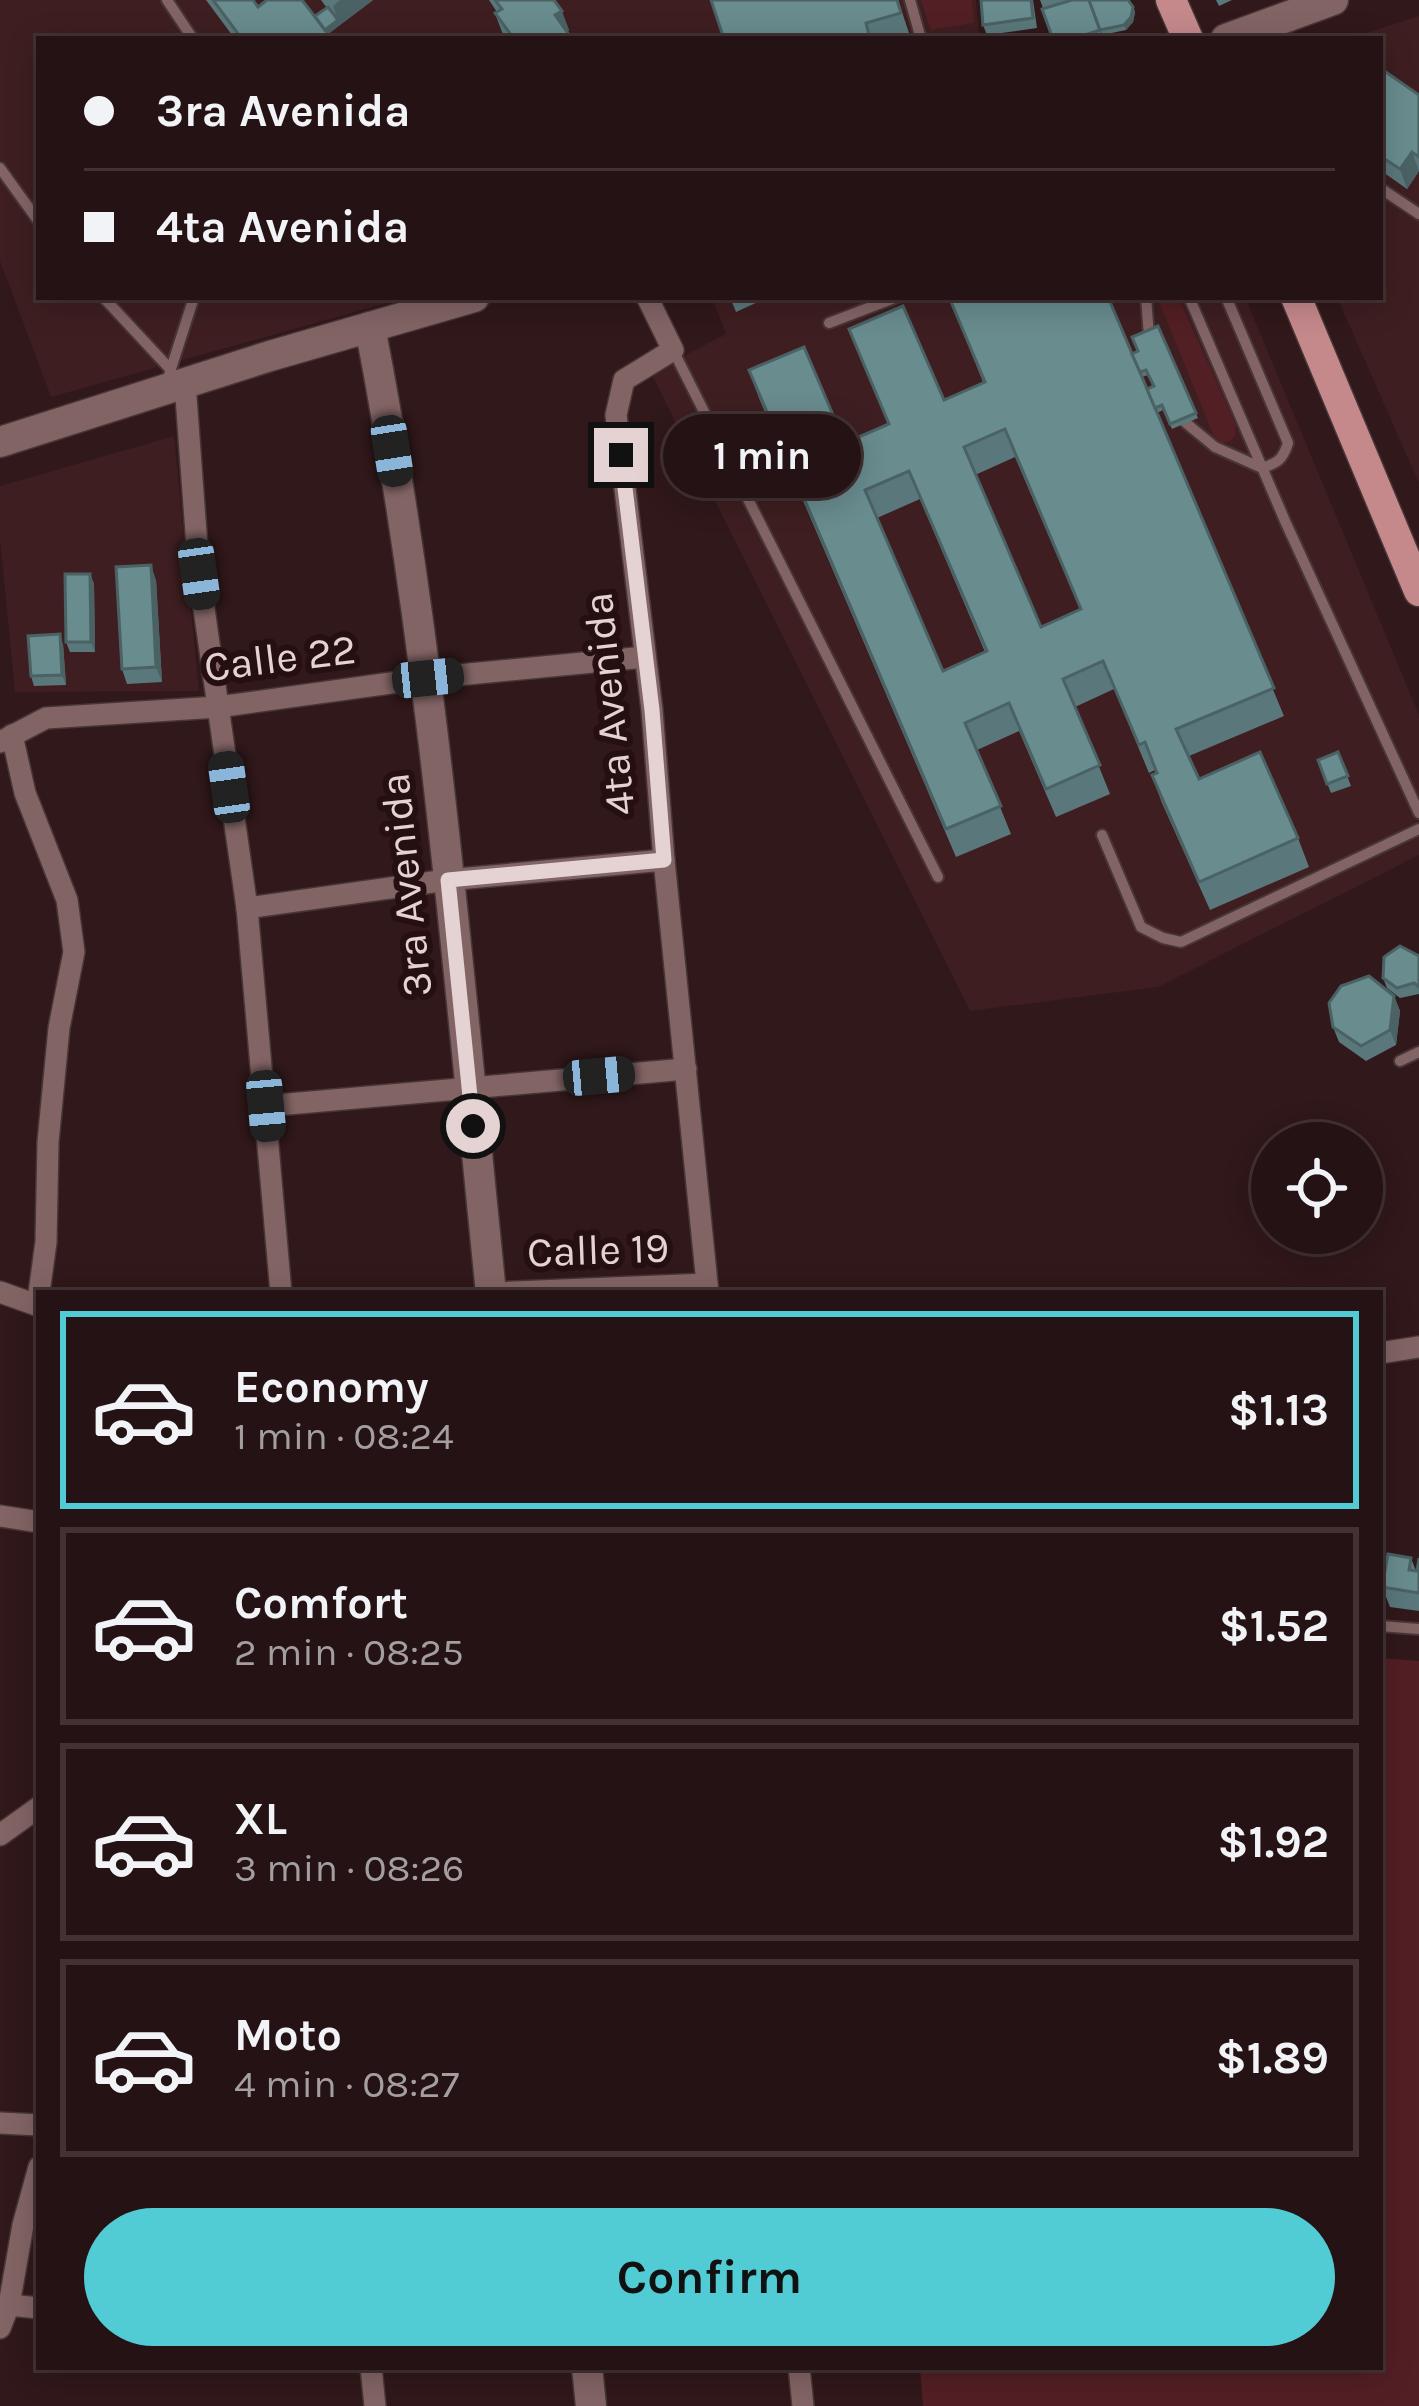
<!DOCTYPE html>
<html lang="en">
<head>
<meta charset="utf-8">
<style>
	:root { --surface:#251214; --page:#2d1b1d; --text:#f1f3f6; --muted:#a39ea0; --line:#423234; --accent:#51ccd5 }
	body { margin:0; font-family:Karla,sans-serif; background:var(--page); color:var(--text); height:100vh; display:flex; flex-direction:column; font-size:45px; white-space:nowrap }
	* { box-sizing:border-box; margin:0 }
	p { font-size:39px; color:var(--muted) }
	.icon { flex:none; width:66px; height:66px; fill:none; stroke:currentColor; stroke-width:2; stroke-linecap:round; stroke-linejoin:round }
	.map { position:relative; flex:1; overflow:hidden }
	.panel { position:absolute; left:36px; top:1290px; width:1347px; height:1080px; display:flex; flex-direction:column; background:var(--surface); border-radius:0px; box-shadow:0 6px 30px #0003,0 0 0 3px var(--line) }
	.panel>* { flex:none }
	.guide { position:absolute; left:36px; top:36px; width:1347px; height:264px; border-radius:0px; box-shadow:0 6px 30px #0003,0 0 0 3px var(--line); display:grid; align-content:center; height:264px; padding:0 48px; background:var(--surface) }
	.fabs { position:absolute; left:1251px; top:1122px; display:grid; gap:24px }
	.fabs a { display:grid; place-items:center; width:132px; height:132px; border-radius:50%; background:var(--surface); box-shadow:0 6px 30px #0003,0 0 0 3px var(--line); font-size:60px }
	.end { position:absolute; width:54px; height:54px; margin:-27px; border:15px solid #e5d3d4; background:#111; box-shadow:0 0 0 6px #111 }
	.from { border-radius:50% }
	.bubble { position:absolute; height:84px; border-radius:42px; background:var(--surface); box-shadow:0 6px 30px #0003,0 0 0 3px var(--line); font-size:39px; font-weight:700; line-height:84px; text-align:center }
	.car { position:absolute; width:36px; height:72px; margin:-36px -18px; border-radius:15px; box-shadow:0 0 9px 3px #0007; background:linear-gradient(#222 24%,#8ab4d8 0 40%,#222 0 76%,#8ab4d8 0 86%,#222 0) }
	.guide b { display:flex; align-items:center; gap:42px; height:114px; font-size:45px }
	.guide b+b { border-top:3px solid var(--line) }
	.guide i { width:30px; height:30px; background:var(--text) }
	ul { padding:21px 0 0; list-style:none }
	li { display:flex; align-items:center; gap:36px; height:198px; margin:0 24px 18px; padding:0 24px; border:6px solid var(--line); border-radius:0px }
	li div { flex:1 }
	li b { display:block; font-size:45px }
	li em { font-style:normal; font-weight:700 }
	li.active { border-color:var(--accent) }
	li>.icon { width:108px; height:108px; stroke-width:1.5 }
	.button { display:flex; gap:24px; margin-top:auto; padding:24px 48px }
	.button a { flex:1; height:138px; border-radius:72px; background:var(--accent); color:#111; font-size:48px; font-weight:700; line-height:138px; text-align:center }
	.map>svg:first-child { display:block }
	.built { fill:#3e1e21 }
	.green { fill:#521f25 }
	.lines { fill:none; stroke-linecap:round; stroke-linejoin:round }
	.lane-casing { stroke:#483637; stroke-width:14 }
	.street-casing { stroke:#483637; stroke-width:24 }
	.secondary-casing { stroke:#483637; stroke-width:33 }
	.primary-casing { stroke:#483637; stroke-width:33 }
	.lane { stroke:#836465; stroke-width:10 }
	.street { stroke:#836465; stroke-width:21 }
	.secondary { stroke:#836465; stroke-width:30 }
	.primary { stroke:#c5898c; stroke-width:30 }
	.wall { fill:#5a787b; fill-rule:evenodd }
	.shaded-wall { fill:#4a6264 }
	.building { fill:#698c8f; stroke:#4a6264; stroke-width:3; fill-rule:evenodd }
	.route { stroke:#e5d3d4; stroke-width:15 }
	.labels { text-anchor:middle; dominant-baseline:central; stroke-width:12; stroke-linejoin:round; paint-order:stroke }
	.street-label { font-size:42px; fill:#e5d3d4; stroke:#260f11 }
</style>
</head>
<body>
<div class="map">
<svg width="1419" height="2406" viewBox="0 0 1419 2406">
	<rect width="100%" height="100%" fill="#31181a"/>
	<!-- built -->
	<g class="built">
		<path d="M0 0H976L979 39H39V297H408L51 397 0 261Z"/>
		<path d="M1419 16V483L1337 297H1380V39H1348Z"/>
		<path d="M712 297H1245L1419 715V855L1158 987 970 1011 651 373 726 334Z"/>
		<path d="M174 436 199 691 15 692 0 539V486Z"/>
	</g>
	<!-- green -->
	<g class="green">
		<path d="M921 0H972L974 23 931 30Z"/>
		<path d="M1157 297H1178L1236 425 1235 435 1230 441 1222 443 1214 436Z"/>
		<path d="M1380 1658 1419 1661V2406H923L920 2367H1380Z"/>
	</g>
	<g class="lines">
		<defs>
			<g id="lane">
				<path d="M167 0 193 39"/>
				<path d="M910 0 921 39"/>
				<path d="M0 168 39 222"/>
				<path d="M1380 188 1419 214"/>
				<path d="M103 297 171 370"/>
				<path d="M1146 297 1149 336"/>
				<path d="M1189 297 1285 521 1419 813"/>
				<path d="M829 323 897 297"/>
				<path d="M673 350 938 877"/>
				<path d="M169 375 194 297"/>
				<path d="M1186 423 1215 447 1262 468C1278 463 1283 459 1288 443L1226 297"/>
				<path d="M1102 835 1141 927 1163 938 1181 942 1419 829"/>
				<path d="M1400 1061 1419 1052"/>
				<path d="M1380 1626 1419 1629"/>
			</g>
			<g id="street">
				<path d="M647 297 673 350 624 380 616 415 652 710 664 860 708 1293"/>
				<path d="M185 383 199 574 247 908 281 1293"/>
				<path d="M12 735 25 793 67 900 74 952 59 1028 48 1142 46 1242 39 1293"/>
				<path d="M0 742 46 718 218 707 427 678 645 657"/>
				<path d="M247 908 447 880 664 860"/>
				<path d="M265 1106 686 1069"/>
				<path d="M0 1292 39 1306"/>
				<path d="M493 1293 707 1284"/>
				<path d="M1380 1353 1419 1347"/>
				<path d="M0 1516 39 1522"/>
				<path d="M0 1835 39 1807"/>
				<path d="M0 2123 39 2125"/>
				<path d="M9 2305 39 2308"/>
				<path d="M0 2328 9 2305 23 2225 39 2167"/>
				<path d="M371 2367 375 2406"/>
				<path d="M799 2367 803 2406"/>
			</g>
			<g id="secondary">
				<path d="M1226 39 1333 0"/>
				<path d="M370 327C432 646 458 970 491 1293"/>
				<path d="M0 442 270 356 474 297"/>
				<path d="M587 2367 591 2406"/>
			</g>
			<g id="primary">
				<path d="M1171 0 1188 39"/>
				<path d="M1296 297 1419 591"/>
			</g>
		</defs>
		<!-- lane casing -->
		<use href="#lane" class="lane-casing"/>
		<!-- street casing -->
		<use href="#street" class="street-casing"/>
		<!-- secondary casing -->
		<use href="#secondary" class="secondary-casing"/>
		<!-- primary casing -->
		<use href="#primary" class="primary-casing"/>
		<!-- lane -->
		<use href="#lane" class="lane"/>
		<!-- street -->
		<use href="#street" class="street"/>
		<!-- secondary -->
		<use href="#secondary" class="secondary"/>
		<!-- primary -->
		<use href="#primary" class="primary"/>
	</g>
	<!-- wall -->
	<g class="wall">
		<path d="M206 0H253L258 7 315 16 327 8 321 0H373L328 34 332 39H235Z"/>
		<path d="M489 0H554L569 30 567 32 572 39H507L502 32 495 13 497 12Z"/>
		<path d="M898 0 911 39H724Z"/>
		<path d="M1033 0 1037 28 987 35 983 25Z"/>
		<path d="M1040 0H1069L1043 8Z"/>
		<path d="M1089 0 1133 7 1135 12 1133 22 1126 30 1102 35Z"/>
		<path d="M1089 0 1103 39H1053Z"/>
		<path d="M1216 0H1232L1219 6Z"/>
		<path d="M1380 68 1419 95V171L1407 189 1380 170Z"/>
		<path d="M730 297H769L736 312Z"/>
		<path d="M949 297 1132 354 1138 352 1158 326 1198 418 1172 429 1163 410 1157 413 1284 716 1189 756 1199 779 1298 838 1309 867 1210 910 1162 803 1152 775 1156 774 1155 770 1149 773 1114 689 1075 707 1110 794 1056 817 1019 731 977 750 1011 834 956 857 759 398 749 370 845 443 888 424 849 329 944 400 983 382ZM1148 375 1153 387 1147 389 1142 377ZM1015 457 1080 609 1041 627 975 475ZM920 499 985 652 943 671 877 518Z"/>
		<path d="M90 574 94 584 95 652H70L66 642Z"/>
		<path d="M156 580 162 682 127 684 122 669Z"/>
		<path d="M63 644 66 685 34 686 31 676Z"/>
		<path d="M1338 752 1351 786 1331 793 1318 760Z"/>
		<path d="M1419 956V994L1400 998 1387 988 1383 978Z"/>
		<path d="M1394 996 1400 1011 1396 1045 1366 1061 1339 1042 1333 1027Z"/>
		<path d="M1411 1558 1416 1571 1419 1558V1611L1390 1607 1383 1589 1380 1592 1384 1576Z"/>
	</g>
	<!-- shaded-wall -->
	<g class="shaded-wall">
		<path d="M340 0H373L323 38 322 33 338 20 333 6Z"/>
		<path d="M1133 7 1135 12 1133 22 1126 30 1124 25Z"/>
		<path d="M562 11 569 30 562 35 555 15Z"/>
		<path d="M1412 152 1419 171 1407 189 1400 169Z"/>
		<path d="M151 565 156 580 162 682 156 667Z"/>
		<path d="M90 574 94 584 95 652 91 642Z"/>
		<path d="M60 634 63 644 66 685 62 675Z"/>
		<path d="M1394 996 1400 1011 1396 1045 1390 1030Z"/>
	</g>
	<!-- building -->
	<g class="building">
		<path d="M213 0H253L258 7 267 0H302L332 39H242Z"/>
		<path d="M495 0H554L562 11 555 15 572 39H514L495 13 502 9Z"/>
		<path d="M711 0H897L901 13 866 23 870 39H724Z"/>
		<path d="M981 0H1031L1033 18 983 25Z"/>
		<path d="M1072 0H1089L1100 30 1073 39H1053L1042 9Z"/>
		<path d="M1089 0H1128L1133 7 1131 17 1124 25 1100 30Z"/>
		<path d="M328 7 338 20 325 30 315 16Z"/>
		<path d="M1380 68 1419 95V157L1412 152 1400 169 1380 156Z"/>
		<path d="M949 297H1108L1274 688 1176 729 1199 779 1260 752 1298 838 1199 882 1152 775 1157 773 1145 742 1139 745 1103 661 1063 679 1100 765 1046 789 1009 703 965 723 1001 806 946 829 749 370 804 347 845 443 889 424 849 329 903 306 944 400 985 382ZM1005 429 1081 609 1041 627 964 447ZM909 471 987 651 943 671 865 490Z"/>
		<path d="M1158 326 1196 413 1170 424 1162 405 1155 408 1147 389 1154 386 1146 370 1140 372 1132 354 1138 351 1132 337Z"/>
		<path d="M151 565 156 667 122 669 116 567Z"/>
		<path d="M65 574H90L91 642H66Z"/>
		<path d="M60 634 62 675 31 676 28 636Z"/>
		<path d="M1338 752 1348 776 1327 784 1318 760Z"/>
		<path d="M1400 946 1419 956V987L1414 983 1397 988 1383 978 1384 957Z"/>
		<path d="M1369 976 1394 996 1390 1030 1361 1046 1333 1027 1329 1003 1341 986Z"/>
		<path d="M1388 1554 1411 1558 1409 1570 1417 1571 1419 1558V1593L1382 1587Z"/>
	</g>
	<g class="lines">
		<!-- route -->
		<path class="route" d="M473 1126 448 880 664 860 652 710 621 455"/>
	</g>
	<g class="labels">
		<!-- street labels -->
		<g class="street-label">
			<text transform="translate(280 658) rotate(-7)">Calle 22</text>
			<text transform="translate(609 704) rotate(-96)">4ta Avenida</text>
			<text transform="translate(406 885) rotate(-96)">3ra Avenida</text>
			<text transform="translate(598 1250) rotate(-2)">Calle 19</text>
		</g>
	</g>
</svg>
<div class="fabs">
<a><svg class="icon" aria-label="locate" viewBox="0 0 24 24"><circle cx="12" cy="12" r="6"/><path d="M12 2v4M12 18v4M2 12h4M18 12h4"/></svg></a>
</div>
<i class="end from" style="left:473px;top:1126px"></i>
<i class="end" style="left:621px;top:455px"></i>
<div class="bubble" style="left:663px;top:414px;width:198px">1 min</div>
<i class="car" style="left:392px;top:451px;rotate:171deg"></i>
<i class="car" style="left:199px;top:574px;rotate:172deg"></i>
<i class="car" style="left:428px;top:678px;rotate:84deg"></i>
<i class="car" style="left:229px;top:787px;rotate:352deg"></i>
<i class="car" style="left:599px;top:1076px;rotate:85deg"></i>
<i class="car" style="left:266px;top:1106px;rotate:175deg"></i>
<div class="guide">
<b><i class="from"></i>3ra Avenida</b>
<b><i></i>4ta Avenida</b>
</div>
<section class="panel">
<ul>
<li class="active"><svg class="icon" aria-label="car" viewBox="0 0 24 24"><path d="M5 17H2v-5l4-1 3-4h7l3 4 3 1v5h-3M9 17h6M6 11h13"/><circle cx="7" cy="17" r="2"/><circle cx="17" cy="17" r="2"/></svg><div><b>Economy</b><p>1 min · 08:24</p></div><em>$1.13</em></li>
<li><svg class="icon" aria-label="car" viewBox="0 0 24 24"><path d="M5 17H2v-5l4-1 3-4h7l3 4 3 1v5h-3M9 17h6M6 11h13"/><circle cx="7" cy="17" r="2"/><circle cx="17" cy="17" r="2"/></svg><div><b>Comfort</b><p>2 min · 08:25</p></div><em>$1.52</em></li>
<li><svg class="icon" aria-label="car" viewBox="0 0 24 24"><path d="M5 17H2v-5l4-1 3-4h7l3 4 3 1v5h-3M9 17h6M6 11h13"/><circle cx="7" cy="17" r="2"/><circle cx="17" cy="17" r="2"/></svg><div><b>XL</b><p>3 min · 08:26</p></div><em>$1.92</em></li>
<li><svg class="icon" aria-label="car" viewBox="0 0 24 24"><path d="M5 17H2v-5l4-1 3-4h7l3 4 3 1v5h-3M9 17h6M6 11h13"/><circle cx="7" cy="17" r="2"/><circle cx="17" cy="17" r="2"/></svg><div><b>Moto</b><p>4 min · 08:27</p></div><em>$1.89</em></li>
</ul>
<div class="button"><a>Confirm</a></div>
</section>
</div>
</body>
</html>
